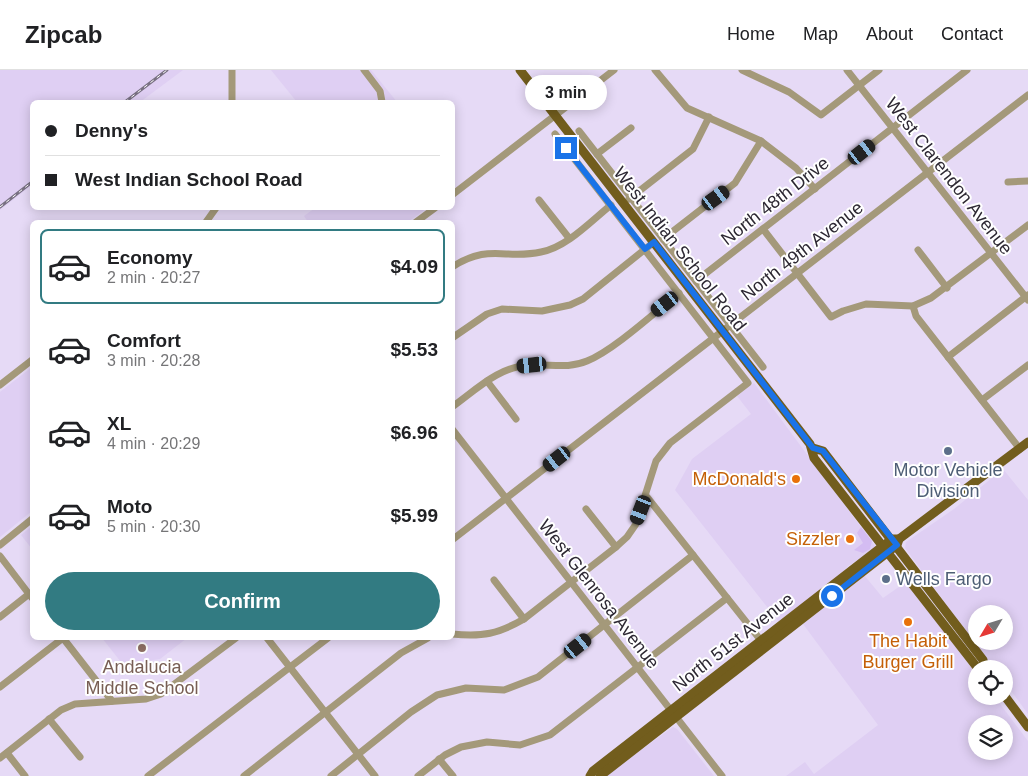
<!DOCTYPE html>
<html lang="en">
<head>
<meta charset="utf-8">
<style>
	:root { --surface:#fff; --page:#f2f2f2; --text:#202124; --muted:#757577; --line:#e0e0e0; --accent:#327b82 }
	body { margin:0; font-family:Arial,sans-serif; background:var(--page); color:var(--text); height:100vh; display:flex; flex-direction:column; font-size:19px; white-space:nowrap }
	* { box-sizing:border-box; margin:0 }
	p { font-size:16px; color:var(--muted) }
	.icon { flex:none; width:28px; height:28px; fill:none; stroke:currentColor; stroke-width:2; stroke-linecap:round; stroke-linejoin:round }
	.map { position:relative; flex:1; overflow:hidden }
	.details { position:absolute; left:30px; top:150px; width:425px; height:420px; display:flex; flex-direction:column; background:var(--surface); border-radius:8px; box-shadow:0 2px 12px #0003 }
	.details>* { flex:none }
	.top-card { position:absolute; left:30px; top:30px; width:425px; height:110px; border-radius:8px; box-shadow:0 2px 12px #0003; display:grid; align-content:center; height:110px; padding:0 15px; background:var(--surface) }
	.needle { width:32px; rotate:232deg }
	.fabs { position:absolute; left:968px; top:535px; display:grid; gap:10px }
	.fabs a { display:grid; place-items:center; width:45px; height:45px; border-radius:50%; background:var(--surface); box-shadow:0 2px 12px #0003; font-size:25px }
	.end { position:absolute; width:22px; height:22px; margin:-11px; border:6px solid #1a73e8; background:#fff; box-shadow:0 0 0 2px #fff }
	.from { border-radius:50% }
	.bubble { position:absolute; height:35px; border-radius:18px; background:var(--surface); box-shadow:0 2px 12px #0003; font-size:16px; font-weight:700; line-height:35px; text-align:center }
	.car { position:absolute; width:15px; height:30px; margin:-15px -8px; border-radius:6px; box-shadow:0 0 4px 1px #0007; background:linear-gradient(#222 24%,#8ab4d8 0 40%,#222 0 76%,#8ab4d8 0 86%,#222 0) }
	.top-card b { display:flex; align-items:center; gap:18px; height:48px; font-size:19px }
	.top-card b+b { border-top:1px solid var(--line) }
	.top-card i { width:12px; height:12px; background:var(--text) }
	ul { padding:9px 0 0; list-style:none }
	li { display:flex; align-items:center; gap:15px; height:75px; margin:0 10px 8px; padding:0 5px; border:2px solid transparent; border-radius:8px }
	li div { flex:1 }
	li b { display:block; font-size:19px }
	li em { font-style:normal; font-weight:700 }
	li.active { border-color:var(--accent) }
	li>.icon { width:45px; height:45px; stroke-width:1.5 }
	.button { display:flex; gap:10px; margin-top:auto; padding:10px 15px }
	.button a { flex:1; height:58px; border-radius:30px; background:var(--accent); color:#fff; font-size:20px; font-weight:700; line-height:58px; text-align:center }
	header { display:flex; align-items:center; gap:30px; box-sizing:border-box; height:70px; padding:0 25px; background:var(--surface); border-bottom:1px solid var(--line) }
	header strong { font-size:24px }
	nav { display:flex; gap:28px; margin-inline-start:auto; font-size:18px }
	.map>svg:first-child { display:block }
	.built { fill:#dfcff3; fill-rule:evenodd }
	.green { fill:#d4bcf2 }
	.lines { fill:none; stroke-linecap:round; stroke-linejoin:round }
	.minor { stroke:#a4997a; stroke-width:7 }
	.major { stroke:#725d1d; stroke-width:9 }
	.rail-casing { stroke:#787082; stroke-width:3 }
	.rail { stroke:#fff; stroke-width:1; stroke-dasharray:4; stroke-linecap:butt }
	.route { stroke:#1a73e8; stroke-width:6 }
	.service-dot { fill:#5c6f8a; stroke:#fff; stroke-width:2 }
	.food-dot { fill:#e8710a; stroke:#fff; stroke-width:2 }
	.education-dot { fill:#8d6e63; stroke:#fff; stroke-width:2 }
	.labels { text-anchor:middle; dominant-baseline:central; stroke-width:4; stroke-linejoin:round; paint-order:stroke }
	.street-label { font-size:18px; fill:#2d2833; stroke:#fff }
	.service-label { font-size:18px; fill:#4e5e75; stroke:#fff }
	.food-label { font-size:18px; fill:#c56008; stroke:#fff; text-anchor:end }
	.education-label { font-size:18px; fill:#785e54; stroke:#fff }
</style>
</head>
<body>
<header>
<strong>Zipcab</strong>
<nav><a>Home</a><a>Map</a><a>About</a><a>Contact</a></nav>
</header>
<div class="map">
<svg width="1028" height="706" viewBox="0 0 1028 706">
	<rect width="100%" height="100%" fill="#e6daf6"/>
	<!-- built -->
	<g class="built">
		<path d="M0 0H183L140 32H32V115L0 140Z"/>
		<path d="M271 0H371L397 32H297Z"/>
		<path d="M315 138H427L408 152H308L304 146Z"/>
		<path d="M32 297V441L0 467V322Z"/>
		<path d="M754 313 875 476 873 480 848 496 842 503 779 552 675 420 692 389 751 344 737 326Z"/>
		<path d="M1003 399 1028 430V644L1004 611V599H994L905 478 906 472 954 439ZM976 544H1004V571H976Z"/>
		<path d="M32 456V479L21 465Z"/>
		<path d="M864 505 883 528 906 512 976 604V626H994L1028 671V706H786L805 692 814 704 878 655 803 554ZM976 654H1004V681H976Z"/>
		<path d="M102 568H187L160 589 126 594 121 592Z"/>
		<path d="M673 657 677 659 714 706H605Z"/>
	</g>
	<!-- green -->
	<path class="green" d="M861 457 872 471 870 479 863 483 854 480 863 473 857 463Z"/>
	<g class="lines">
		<!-- minor -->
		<g class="minor">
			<path d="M232 0V32"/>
			<path d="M364 0 380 21 382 32"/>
			<path d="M655 0 687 38 761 71 796 98 815 119"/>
			<path d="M742 0 789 22 821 45 879 0"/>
			<path d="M847 0 1028 230"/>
			<path d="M579 61 763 297"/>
			<path d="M597 84 631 58"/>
			<path d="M1008 112 1028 111"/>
			<path d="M452 125 614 0"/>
			<path d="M629 129 693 79 709 47"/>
			<path d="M539 130 569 168"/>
			<path d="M206 152 216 138"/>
			<path d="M416 152 435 138"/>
			<path d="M763 159 831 247 843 241 866 234 913 236 931 228 1028 155"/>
			<path d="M663 169 735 113 761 71"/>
			<path d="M918 180 947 218"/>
			<path d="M452 197C489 173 505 190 541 182 567 177 590 152 611 135"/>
			<path d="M696 211 967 0"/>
			<path d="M913 236 916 246 1020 379"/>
			<path d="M452 268 487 244 502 239 542 241 570 235 583 229 654 172"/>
			<path d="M948 287 1028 225"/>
			<path d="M487 311 516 349"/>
			<path d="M0 315 32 290"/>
			<path d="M982 330 1028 295"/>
			<path d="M452 337C477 319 499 296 531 295 551 294 568 299 587 291 614 280 655 242 679 223"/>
			<path d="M452 359 722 706"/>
			<path d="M647 427 763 573"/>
			<path d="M586 439 616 477"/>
			<path d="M452 470 1028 25"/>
			<path d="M0 475 32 449"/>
			<path d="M0 486 32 528"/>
			<path d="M494 510 524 549"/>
			<path d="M0 547 29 524"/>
			<path d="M452 564C483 567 498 564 524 549L616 477 627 467 636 454 656 391 670 373 748 313 555 64"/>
			<path d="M63 568 112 631"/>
			<path d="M267 568 375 706"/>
			<path d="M0 617 63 568"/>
			<path d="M49 649 80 687"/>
			<path d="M7 683 25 706"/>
			<path d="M0 688 61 640 75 634 146 629 161 624 236 568"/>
			<path d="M439 689 453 706"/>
			<path d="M148 706 328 568"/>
			<path d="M244 706 401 583 428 568"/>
			<path d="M331 706 411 642 437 625 466 618 504 620 538 607 693 485"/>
			<path d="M418 706 445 685 461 677 487 672 520 675 550 665 727 528"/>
		</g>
		<!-- major -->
		<g class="major">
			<path d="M520 0 810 374 814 388 976 596 980 599"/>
			<path d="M813 378 823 381 983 590 985 599"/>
			<path d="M1004 625 1028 657"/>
			<path d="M590 706 593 701 892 469H899"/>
			<path d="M600 706 883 486 897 475 899 469 1028 372"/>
		</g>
		<defs>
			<g id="rail">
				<path d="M125 32 167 0"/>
				<path d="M0 137 32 112"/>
			</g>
		</defs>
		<!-- rail casing -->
		<use href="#rail" class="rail-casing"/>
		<!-- rail -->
		<use href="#rail" class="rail"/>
	</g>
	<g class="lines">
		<!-- route -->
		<path class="route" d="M566 78 645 179 654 172 813 378 823 381 897 475 832 526"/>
	</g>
	<!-- markers -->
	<g class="service-dot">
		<circle cx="948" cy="381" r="5"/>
		<circle cx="886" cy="509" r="5"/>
	</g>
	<g class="food-dot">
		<circle cx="796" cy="409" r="5"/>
		<circle cx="850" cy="469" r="5"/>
		<circle cx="908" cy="552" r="5"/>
	</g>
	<circle class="education-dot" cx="142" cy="578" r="5"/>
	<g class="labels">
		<!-- street labels -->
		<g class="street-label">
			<text transform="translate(949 106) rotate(52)">West Clarendon Avenue</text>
			<text transform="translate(775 131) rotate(-38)">North 48th Drive</text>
			<text transform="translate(680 179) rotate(52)">West Indian School Road</text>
			<text transform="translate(802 181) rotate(-38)">North 49th Avenue</text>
			<text transform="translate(599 524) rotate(52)">West Glenrosa Avenue</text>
			<text transform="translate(733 572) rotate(-38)">North 51st Avenue</text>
		</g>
		<!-- service labels -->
		<g class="service-label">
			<text x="948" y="400">Motor Vehicle<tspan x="948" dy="21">Division</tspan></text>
			<text x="896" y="509" text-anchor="start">Wells Fargo</text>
		</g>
		<!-- food labels -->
		<g class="food-label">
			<text x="786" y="409">McDonald's</text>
			<text x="840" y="469">Sizzler</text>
			<text x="908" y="571" text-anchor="middle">The Habit<tspan x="908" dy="21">Burger Grill</tspan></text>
		</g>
		<!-- education labels -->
		<g class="education-label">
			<text x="142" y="597">Andalucia<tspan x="142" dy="21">Middle School</tspan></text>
		</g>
	</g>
</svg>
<div class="fabs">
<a><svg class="needle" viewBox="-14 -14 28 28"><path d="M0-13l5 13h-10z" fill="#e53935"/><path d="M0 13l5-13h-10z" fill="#757577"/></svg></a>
<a><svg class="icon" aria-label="locate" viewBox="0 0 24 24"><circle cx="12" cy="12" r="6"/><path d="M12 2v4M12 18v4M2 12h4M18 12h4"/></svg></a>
<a><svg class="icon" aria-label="layers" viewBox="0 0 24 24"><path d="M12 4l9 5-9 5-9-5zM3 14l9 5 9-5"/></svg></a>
</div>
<i class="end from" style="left:832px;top:526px"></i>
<i class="end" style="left:566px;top:78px"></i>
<div class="bubble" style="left:525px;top:5px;width:82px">3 min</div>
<i class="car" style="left:862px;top:82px;rotate:52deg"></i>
<i class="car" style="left:716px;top:128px;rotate:54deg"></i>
<i class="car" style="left:665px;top:234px;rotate:232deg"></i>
<i class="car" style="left:532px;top:295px;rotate:264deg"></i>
<i class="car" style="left:557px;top:389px;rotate:232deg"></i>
<i class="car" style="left:641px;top:440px;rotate:201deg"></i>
<i class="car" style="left:578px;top:576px;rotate:51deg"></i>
<div class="top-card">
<b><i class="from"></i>Denny's</b>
<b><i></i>West Indian School Road</b>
</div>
<section class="details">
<ul>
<li class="active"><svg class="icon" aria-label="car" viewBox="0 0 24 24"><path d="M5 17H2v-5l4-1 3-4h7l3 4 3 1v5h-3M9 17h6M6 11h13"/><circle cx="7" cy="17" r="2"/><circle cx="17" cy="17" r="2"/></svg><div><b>Economy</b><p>2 min · 20:27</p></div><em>$4.09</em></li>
<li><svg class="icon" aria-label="car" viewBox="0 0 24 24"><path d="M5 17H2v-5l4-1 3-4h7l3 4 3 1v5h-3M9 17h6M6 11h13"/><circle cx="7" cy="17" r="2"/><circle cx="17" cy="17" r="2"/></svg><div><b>Comfort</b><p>3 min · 20:28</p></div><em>$5.53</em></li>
<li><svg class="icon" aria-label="car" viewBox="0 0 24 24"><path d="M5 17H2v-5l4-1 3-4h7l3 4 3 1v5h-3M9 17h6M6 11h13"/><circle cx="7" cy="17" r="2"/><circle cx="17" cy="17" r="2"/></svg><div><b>XL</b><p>4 min · 20:29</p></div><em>$6.96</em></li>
<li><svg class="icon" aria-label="car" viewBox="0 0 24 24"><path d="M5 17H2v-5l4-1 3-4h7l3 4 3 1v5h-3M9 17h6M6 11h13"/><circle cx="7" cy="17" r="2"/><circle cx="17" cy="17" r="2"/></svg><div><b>Moto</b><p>5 min · 20:30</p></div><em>$5.99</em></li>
</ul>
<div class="button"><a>Confirm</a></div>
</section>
</div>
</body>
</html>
